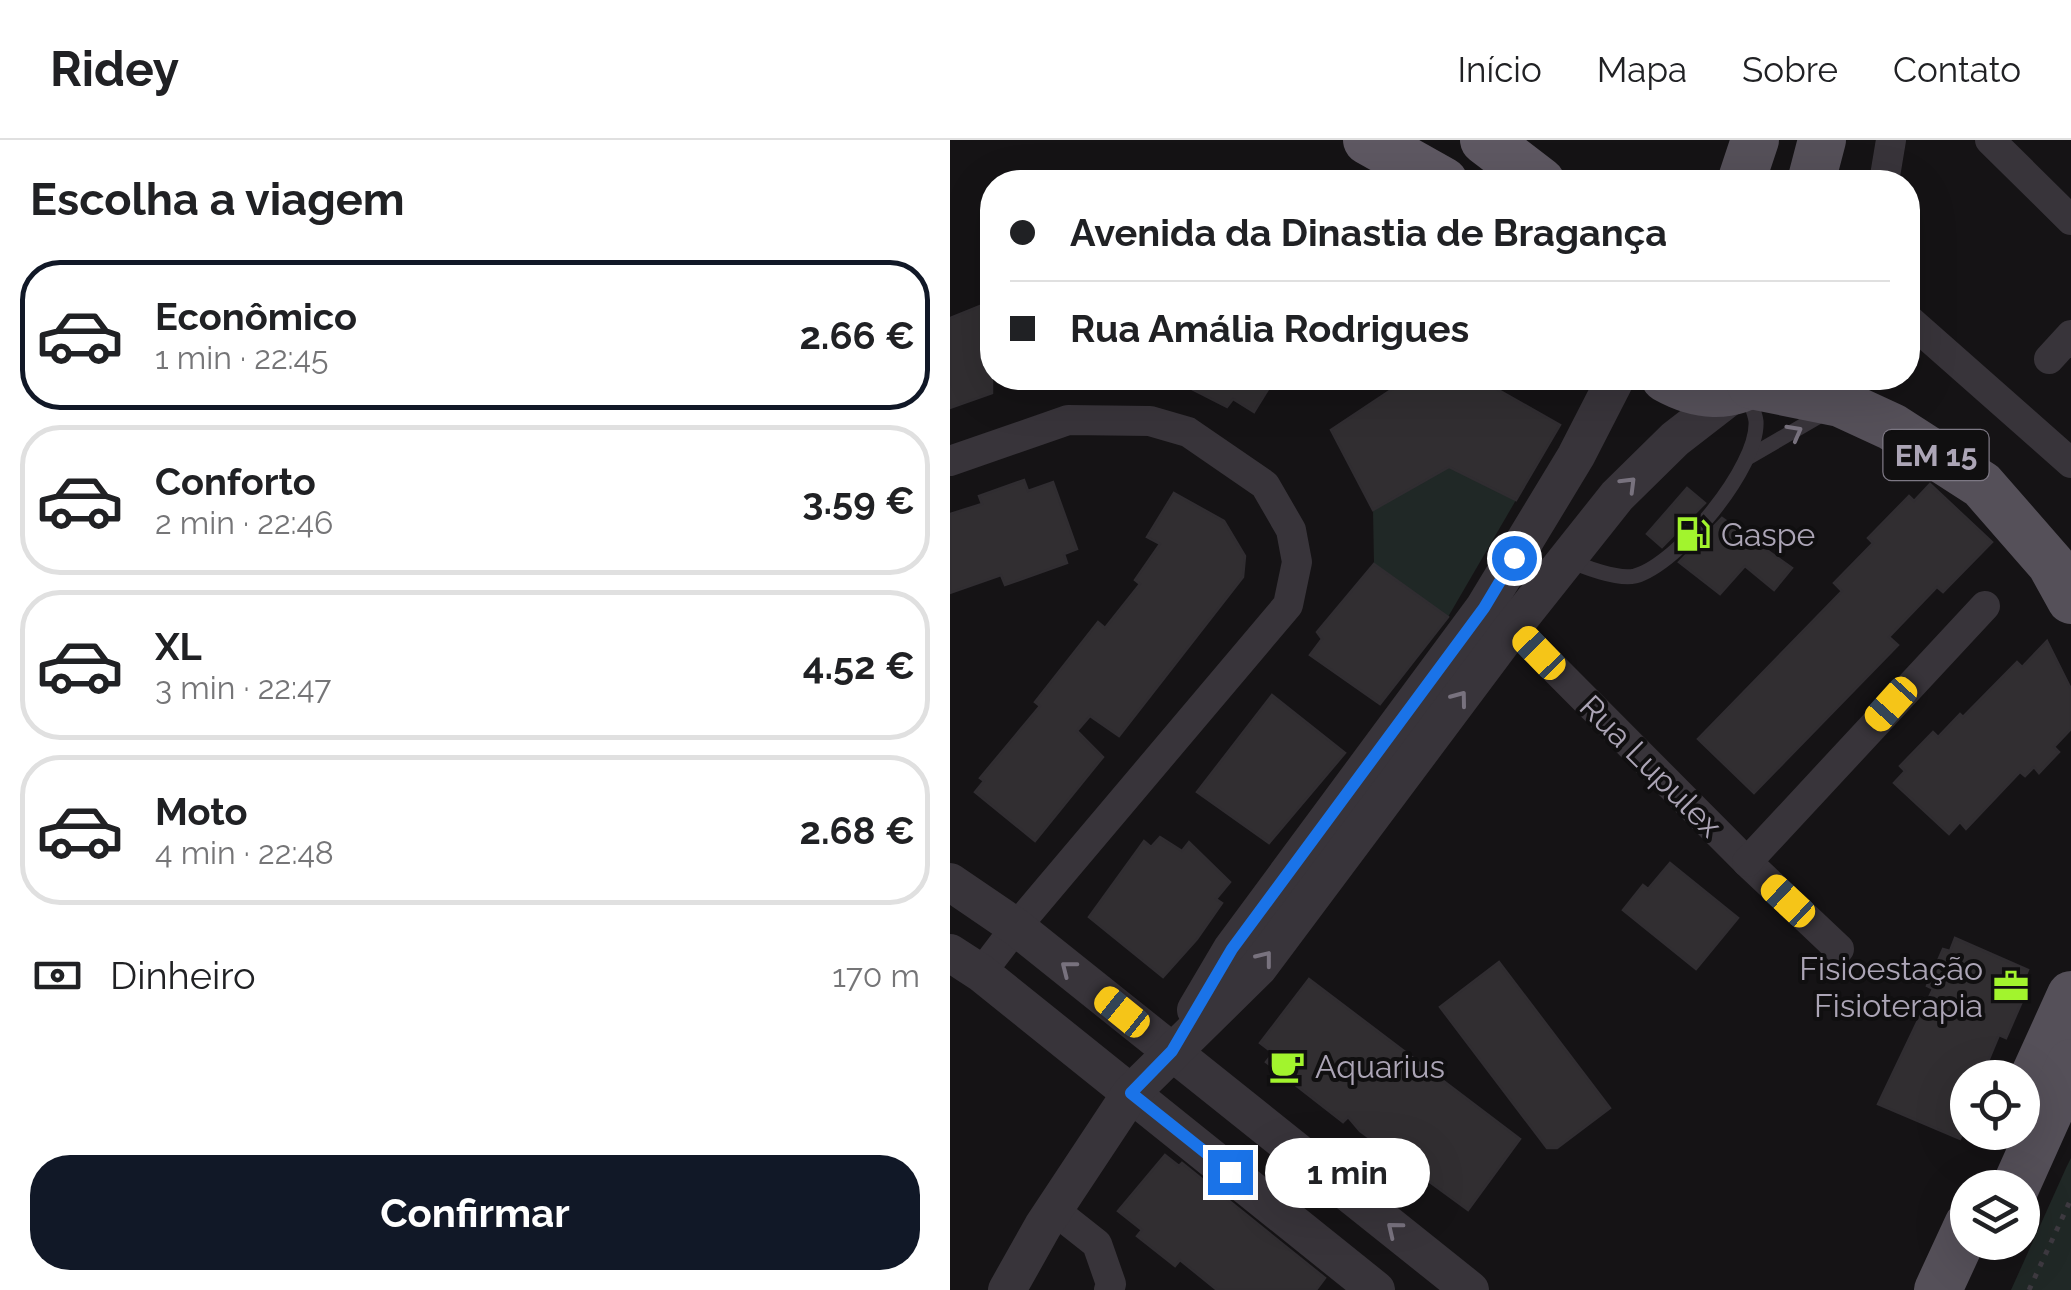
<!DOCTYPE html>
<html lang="pt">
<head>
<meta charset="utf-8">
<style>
	:root { --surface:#fff; --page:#f2f2f2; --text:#202124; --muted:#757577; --line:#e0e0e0; --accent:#111827 }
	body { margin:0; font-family:Raleway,sans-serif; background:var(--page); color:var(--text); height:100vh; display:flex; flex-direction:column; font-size:38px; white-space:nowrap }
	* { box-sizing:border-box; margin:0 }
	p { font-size:32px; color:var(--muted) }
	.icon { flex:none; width:55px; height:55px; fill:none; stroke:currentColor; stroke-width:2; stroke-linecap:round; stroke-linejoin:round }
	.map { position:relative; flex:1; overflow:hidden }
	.panel { display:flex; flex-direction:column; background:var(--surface); width:950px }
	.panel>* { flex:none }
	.guide { position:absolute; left:30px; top:30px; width:940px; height:220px; border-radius:40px; box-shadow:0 10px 40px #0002; display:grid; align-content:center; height:220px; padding:0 30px; background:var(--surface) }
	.buttons { position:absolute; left:1000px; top:920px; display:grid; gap:20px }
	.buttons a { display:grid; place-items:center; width:90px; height:90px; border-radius:50%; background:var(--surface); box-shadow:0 10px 40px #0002; font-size:50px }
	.end { position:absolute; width:45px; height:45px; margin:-22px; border:12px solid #1a73e8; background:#fff; box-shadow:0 0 0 5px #fff }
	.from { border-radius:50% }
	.bubble { position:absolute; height:70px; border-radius:35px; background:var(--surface); box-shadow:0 10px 40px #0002; font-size:32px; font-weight:700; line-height:70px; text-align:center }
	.car { position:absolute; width:30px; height:60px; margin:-30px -15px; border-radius:12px; box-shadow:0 0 8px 2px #0007; background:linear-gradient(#f5c518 24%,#345 0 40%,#f5c518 0 76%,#345 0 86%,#f5c518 0) }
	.guide b { display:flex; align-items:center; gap:35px; height:95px; font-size:38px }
	.guide b+b { border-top:2px solid var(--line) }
	.guide i { width:25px; height:25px; background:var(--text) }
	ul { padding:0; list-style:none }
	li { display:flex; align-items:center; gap:30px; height:150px; margin:0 20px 15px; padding:0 10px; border:5px solid var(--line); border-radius:40px }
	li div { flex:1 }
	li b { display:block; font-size:38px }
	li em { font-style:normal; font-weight:700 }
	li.selected { border-color:var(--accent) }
	li>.icon { width:90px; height:90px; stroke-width:1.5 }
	h2 { padding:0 30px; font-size:45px; line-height:120px }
	.pay { display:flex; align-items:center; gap:25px; height:110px; padding:0 30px; font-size:38px }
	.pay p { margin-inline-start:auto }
	.button { display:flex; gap:20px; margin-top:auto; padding:20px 30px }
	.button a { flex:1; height:115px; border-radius:40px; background:var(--accent); color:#fff; font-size:40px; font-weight:700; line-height:115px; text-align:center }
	header { display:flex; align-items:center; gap:60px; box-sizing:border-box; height:140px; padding:0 50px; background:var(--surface); border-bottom:2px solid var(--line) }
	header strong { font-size:48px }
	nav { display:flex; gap:55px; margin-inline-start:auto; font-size:35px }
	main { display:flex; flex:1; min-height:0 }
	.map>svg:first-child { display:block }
	.green { fill:#202826 }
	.building { fill:#312e31; stroke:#302d31; stroke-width:2.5 }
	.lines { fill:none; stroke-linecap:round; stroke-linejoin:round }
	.path { stroke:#3e3a41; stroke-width:5; stroke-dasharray:5 8; stroke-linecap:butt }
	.service { stroke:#38343a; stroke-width:15 }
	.minor { stroke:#38343a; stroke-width:30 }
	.tertiary { stroke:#38343a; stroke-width:38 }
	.primary { stroke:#555059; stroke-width:48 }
	.trunk { stroke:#5e5862; stroke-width:50 }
	.oneway { stroke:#78727e }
	.route { stroke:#1a73e8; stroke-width:12 }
	.labels { text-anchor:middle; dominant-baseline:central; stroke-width:8; stroke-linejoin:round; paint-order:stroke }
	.shield { fill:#100f10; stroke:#7d7884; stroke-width:2.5 }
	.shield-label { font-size:30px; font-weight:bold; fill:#aca5b6 }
	.poi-label { font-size:32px; fill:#aca5b6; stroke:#100f10; text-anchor:start }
	.street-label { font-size:32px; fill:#aca5b6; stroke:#100f10 }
</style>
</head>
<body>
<header>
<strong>Ridey</strong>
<nav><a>Início</a><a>Mapa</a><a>Sobre</a><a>Contato</a></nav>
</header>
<main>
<section class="panel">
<h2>Escolha a viagem</h2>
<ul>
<li class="selected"><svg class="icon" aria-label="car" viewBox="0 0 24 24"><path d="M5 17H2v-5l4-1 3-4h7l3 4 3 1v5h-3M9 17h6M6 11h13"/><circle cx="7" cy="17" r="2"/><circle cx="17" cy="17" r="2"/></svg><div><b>Econômico</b><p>1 min · 22:45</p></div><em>2.66 €</em></li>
<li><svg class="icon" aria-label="car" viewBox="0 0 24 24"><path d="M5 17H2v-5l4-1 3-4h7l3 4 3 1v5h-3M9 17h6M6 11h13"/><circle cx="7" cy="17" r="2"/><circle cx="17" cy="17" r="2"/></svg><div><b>Conforto</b><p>2 min · 22:46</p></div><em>3.59 €</em></li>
<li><svg class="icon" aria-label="car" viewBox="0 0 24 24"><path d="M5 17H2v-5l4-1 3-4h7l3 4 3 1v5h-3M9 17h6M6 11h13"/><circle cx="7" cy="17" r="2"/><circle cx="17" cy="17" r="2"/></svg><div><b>XL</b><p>3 min · 22:47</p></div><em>4.52 €</em></li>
<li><svg class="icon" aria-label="car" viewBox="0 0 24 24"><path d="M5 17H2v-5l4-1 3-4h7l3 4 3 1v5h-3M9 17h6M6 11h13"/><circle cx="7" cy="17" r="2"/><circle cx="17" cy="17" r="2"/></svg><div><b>Moto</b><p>4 min · 22:48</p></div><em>2.68 €</em></li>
</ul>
<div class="pay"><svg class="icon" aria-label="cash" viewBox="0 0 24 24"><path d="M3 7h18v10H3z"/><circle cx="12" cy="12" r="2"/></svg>Dinheiro<p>170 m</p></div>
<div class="button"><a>Confirmar</a></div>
</section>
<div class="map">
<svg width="1121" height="1150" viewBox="0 0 1121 1150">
	<rect width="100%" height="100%" fill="#151315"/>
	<!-- green -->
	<g class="green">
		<path d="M499 327 566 360 498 477 424 424 423 370Z"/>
		<path d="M1121 1018V1150H1061L1116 1028Z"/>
	</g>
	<!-- building -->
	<g class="building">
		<path d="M42 161V253L0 268V178Z"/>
		<path d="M220 238H325L304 272 283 259 277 267Z"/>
		<path d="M450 238H538V244L610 285 566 360 499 327 423 370 381 290 450 244Z"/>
		<path d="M74 340 78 351 103 342 127 409 114 414 117 423 55 445 51 435 0 453V374L32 364 29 356Z"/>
		<path d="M980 344 1042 402 993 452 987 447 939 497 948 505 804 653 748 599 892 451 884 443 923 403 918 398 959 356 964 361Z"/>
		<path d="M737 348 755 363 712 407 697 394Z"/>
		<path d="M224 353 274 381 295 416 293 437 169 596 140 576 127 591 153 617 85 701 25 652 34 641 30 638 90 566 85 562 148 482 155 488 190 444 185 440 210 404 197 397Z"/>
		<path d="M772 378 842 428 824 450 795 426 770 454 729 422Z"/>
		<path d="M424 424 498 477 430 564 360 515 372 499 367 492Z"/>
		<path d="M1097 501 1121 549V589L1104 607 1109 612 1089 633 1084 627 1075 636 1070 632 1016 689 1010 682 999 694 944 643 955 631 950 626 983 592 988 597 1010 574 1013 577 1067 522 1072 527Z"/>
		<path d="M322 555 395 613 319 703 247 652Z"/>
		<path d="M210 697 232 711 239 702 280 742 266 759 272 763 247 799 213 837 139 777 194 701 201 707Z"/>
		<path d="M720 723 788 778 746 829 673 770 693 745 698 749Z"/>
		<path d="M1005 798 1078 830 1071 847 1077 850 1056 898 1049 895 1031 938H1018V982L1010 999 928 964 983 849 977 846 993 809 1000 811Z"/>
		<path d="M549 822 660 968 607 1008H597L490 867Z"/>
		<path d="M359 839 570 999 518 1070 410 991 398 977 393 982 316 922 323 913 310 903Z"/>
		<path d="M215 1015 229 1026 232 1023 375 1138 366 1150H267L230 1120 225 1126 187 1096 192 1090 168 1071Z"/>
	</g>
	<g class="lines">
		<!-- path -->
		<path class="path" d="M1079 1150 1121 1059"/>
		<!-- service -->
		<g class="service">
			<path d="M799 317 878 271"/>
			<path d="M617 419C633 427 668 440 685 436 728 424 809 327 806 281 805 272 799 260 796 251"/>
		</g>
		<!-- minor -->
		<g class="minor">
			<path d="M1040 0 1121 80"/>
			<path d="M934 42 941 0"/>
			<path d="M958 179 1121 323"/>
			<path d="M1099 219 1121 195"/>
			<path d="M0 321 118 280 200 281 238 292 315 345 341 390 347 422 338 465 66 787 31 833"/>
			<path d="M563 487 797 722 889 809"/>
			<path d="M797 722 1035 466"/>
			<path d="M104 1070 147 1104 161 1144 159 1150"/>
		</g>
		<!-- tertiary -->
		<g class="tertiary">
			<path d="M0 742 66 787 520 1150"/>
			<path d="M0 813 31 833 426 1150"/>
			<path d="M246 870 282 809 534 468 626 316 666 238"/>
			<path d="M57 1150 93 1086 181 953 308 828 563 487 667 356 725 299 787 251"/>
		</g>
		<!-- primary -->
		<g class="primary">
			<path d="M791 42 805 0"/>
			<path d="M861 42 872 0"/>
			<path d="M715 238C747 256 780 260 811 238"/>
			<path d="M801 245 890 263 942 287 1032 345 1101 424 1121 460"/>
			<path d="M1077 952 1121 855"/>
			<path d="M1065 1048 1121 923"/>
			<path d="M988 1150 1018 1085"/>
		</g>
		<!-- trunk -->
		<g class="trunk">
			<path d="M418 0 493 42"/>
			<path d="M535 0 590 42"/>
		</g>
	</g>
	<!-- one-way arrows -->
	<defs><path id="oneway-chevron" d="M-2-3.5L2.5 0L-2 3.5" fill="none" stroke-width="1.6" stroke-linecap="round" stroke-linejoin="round" transform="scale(2.5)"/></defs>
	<g class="oneway">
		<use href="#oneway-chevron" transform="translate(845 292) rotate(-29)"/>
		<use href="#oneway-chevron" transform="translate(679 344) rotate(-45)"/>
		<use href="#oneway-chevron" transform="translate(510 558) rotate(-53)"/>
		<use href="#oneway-chevron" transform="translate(315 818) rotate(-52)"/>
		<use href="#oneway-chevron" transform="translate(118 828) rotate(-142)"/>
		<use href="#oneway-chevron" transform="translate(444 1089) rotate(-141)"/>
	</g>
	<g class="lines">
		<!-- route -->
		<path class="route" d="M280 1032 181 953 222 911 282 809 534 468 564 418"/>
	</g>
	<!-- icons -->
	<defs>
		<symbol id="fuel-bare" viewBox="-9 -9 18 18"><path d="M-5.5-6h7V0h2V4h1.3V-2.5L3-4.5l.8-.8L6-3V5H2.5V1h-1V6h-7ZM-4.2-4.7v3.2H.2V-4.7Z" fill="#a2f42d" stroke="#100f10" stroke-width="2.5" paint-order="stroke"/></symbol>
		<symbol id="office-bare" viewBox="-9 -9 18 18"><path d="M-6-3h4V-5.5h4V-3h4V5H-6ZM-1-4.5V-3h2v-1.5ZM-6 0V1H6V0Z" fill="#a2f42d" stroke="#100f10" stroke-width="2.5" paint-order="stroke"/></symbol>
		<symbol id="cafe-bare" viewBox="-9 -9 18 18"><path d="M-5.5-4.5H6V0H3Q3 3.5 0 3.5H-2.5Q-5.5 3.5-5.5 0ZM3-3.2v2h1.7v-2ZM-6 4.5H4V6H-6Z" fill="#a2f42d" stroke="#100f10" stroke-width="2.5" paint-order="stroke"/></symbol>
	</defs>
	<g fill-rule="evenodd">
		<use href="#fuel-bare" x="718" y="369" width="50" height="50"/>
		<use href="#office-bare" x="1036" y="821" width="50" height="50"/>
		<use href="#cafe-bare" x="312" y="901" width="50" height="50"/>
	</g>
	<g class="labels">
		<!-- shield labels -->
		<rect class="shield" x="933.5" y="290" width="105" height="50" rx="8"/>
		<g class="shield-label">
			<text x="986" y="315">EM 15</text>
		</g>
		<!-- poi labels -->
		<g class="poi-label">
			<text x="771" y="394">Gaspe</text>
			<text x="1033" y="828" text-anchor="end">Fisioestação<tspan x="1033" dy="37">Fisioterapia</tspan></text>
			<text x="365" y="926">Aquarius</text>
		</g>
		<!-- street labels -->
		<g class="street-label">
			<text transform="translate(701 626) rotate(45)">Rua Lupulex</text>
		</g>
	</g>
</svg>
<div class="buttons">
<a><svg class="icon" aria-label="locate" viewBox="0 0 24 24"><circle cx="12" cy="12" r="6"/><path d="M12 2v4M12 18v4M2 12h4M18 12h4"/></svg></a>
<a><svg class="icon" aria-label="layers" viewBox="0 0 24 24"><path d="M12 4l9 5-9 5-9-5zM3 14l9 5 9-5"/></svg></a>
</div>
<i class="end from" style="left:564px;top:418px"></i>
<i class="end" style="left:280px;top:1032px"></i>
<div class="bubble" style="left:315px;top:998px;width:165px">1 min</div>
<i class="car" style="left:589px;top:513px;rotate:316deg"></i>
<i class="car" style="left:941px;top:564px;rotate:222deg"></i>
<i class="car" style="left:838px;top:761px;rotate:313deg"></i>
<i class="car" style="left:172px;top:872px;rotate:309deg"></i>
<div class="guide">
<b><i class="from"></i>Avenida da Dinastia de Bragança</b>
<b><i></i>Rua Amália Rodrigues</b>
</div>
</div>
</main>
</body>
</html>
